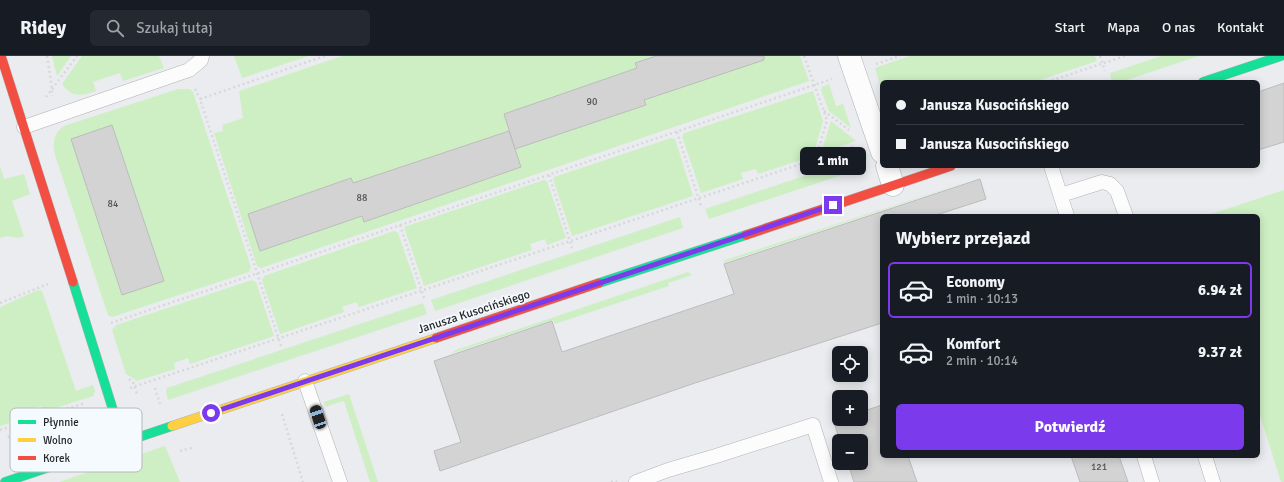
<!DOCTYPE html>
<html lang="pl">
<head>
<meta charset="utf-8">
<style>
	:root { --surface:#171b24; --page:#242831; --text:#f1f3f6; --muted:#9ea1a6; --line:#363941; --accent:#7c3aed }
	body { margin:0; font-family:Signika,sans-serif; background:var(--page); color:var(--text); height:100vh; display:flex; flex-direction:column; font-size:15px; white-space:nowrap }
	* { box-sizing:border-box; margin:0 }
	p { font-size:13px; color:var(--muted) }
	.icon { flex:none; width:22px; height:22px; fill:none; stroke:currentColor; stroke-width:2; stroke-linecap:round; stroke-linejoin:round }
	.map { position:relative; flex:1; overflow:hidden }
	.drawer { position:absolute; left:880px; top:158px; width:380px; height:244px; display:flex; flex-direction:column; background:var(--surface); border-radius:6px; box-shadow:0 2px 10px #0003 }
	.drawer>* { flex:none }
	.guide { position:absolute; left:880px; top:24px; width:380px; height:88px; border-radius:6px; box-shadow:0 2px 10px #0003; display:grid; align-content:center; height:88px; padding:0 16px; background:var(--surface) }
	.fabs { position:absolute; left:832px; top:290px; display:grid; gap:8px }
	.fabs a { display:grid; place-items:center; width:36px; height:36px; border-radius:6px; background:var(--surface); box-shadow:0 2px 10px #0003; font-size:20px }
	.end { position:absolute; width:18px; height:18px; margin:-9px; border:5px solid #7c3aed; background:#fff; box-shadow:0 0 0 2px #fff }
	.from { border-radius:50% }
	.bubble { position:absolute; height:28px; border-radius:6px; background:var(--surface); box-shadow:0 2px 10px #0003; font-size:13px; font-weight:700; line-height:28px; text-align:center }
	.car { position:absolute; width:12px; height:24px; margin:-12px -6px; border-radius:5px; box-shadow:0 0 3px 1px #0007; background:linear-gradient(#222 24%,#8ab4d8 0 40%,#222 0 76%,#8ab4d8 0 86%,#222 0) }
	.guide b { display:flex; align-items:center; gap:14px; height:38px; font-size:15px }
	.guide b+b { border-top:1px solid var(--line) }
	.guide i { width:10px; height:10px; background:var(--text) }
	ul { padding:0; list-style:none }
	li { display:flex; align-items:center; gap:12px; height:56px; margin:0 8px 6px; padding:0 8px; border:2px solid transparent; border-radius:6px }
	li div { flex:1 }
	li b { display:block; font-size:15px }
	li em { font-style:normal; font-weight:700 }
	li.current { border-color:var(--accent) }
	li>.icon { width:36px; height:36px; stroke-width:1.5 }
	h2 { padding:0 16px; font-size:18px; line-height:48px }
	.cta { display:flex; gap:8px; margin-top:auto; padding:8px 16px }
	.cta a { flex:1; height:46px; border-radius:6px; background:var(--accent); color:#fff; font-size:16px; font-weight:700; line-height:46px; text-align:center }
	header { display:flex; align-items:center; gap:24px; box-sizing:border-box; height:56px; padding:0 20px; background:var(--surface); border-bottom:1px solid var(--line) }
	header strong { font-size:19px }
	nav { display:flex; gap:22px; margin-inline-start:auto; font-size:14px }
	.search { width:280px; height:36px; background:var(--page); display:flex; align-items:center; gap:10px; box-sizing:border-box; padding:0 14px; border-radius:6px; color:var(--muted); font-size:15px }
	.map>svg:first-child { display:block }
	.green { fill:#ceefc4 }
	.building { fill:#d3d3d3; stroke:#bcbcbc }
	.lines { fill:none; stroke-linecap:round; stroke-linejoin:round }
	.lane-casing { stroke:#b1b3b5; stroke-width:15 }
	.street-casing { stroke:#b1b3b5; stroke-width:23 }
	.fast-casing { stroke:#b1b3b5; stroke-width:10 }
	.slow-casing { stroke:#b1b3b5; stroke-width:10 }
	.jam-casing { stroke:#b1b3b5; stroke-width:10 }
	.path { stroke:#d7d8d9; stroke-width:2.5; stroke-dasharray:2 3; stroke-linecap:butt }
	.lane { stroke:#fcfcfd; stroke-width:14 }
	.street { stroke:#fcfcfd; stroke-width:22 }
	.fast { stroke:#16e098; stroke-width:9 }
	.slow { stroke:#ffcf43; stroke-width:9 }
	.jam { stroke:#f24e42; stroke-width:9 }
	.route { stroke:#7c3aed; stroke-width:5 }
	.labels { text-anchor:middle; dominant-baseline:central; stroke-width:3.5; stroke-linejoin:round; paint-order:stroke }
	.number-label { font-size:10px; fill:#505153 }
	.street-label { font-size:12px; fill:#242628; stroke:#f5faff }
	.key { fill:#f5faff; stroke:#b6babe; stroke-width:1 }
	.key-label { font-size:11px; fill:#242628 }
</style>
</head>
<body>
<header>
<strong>Ridey</strong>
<div class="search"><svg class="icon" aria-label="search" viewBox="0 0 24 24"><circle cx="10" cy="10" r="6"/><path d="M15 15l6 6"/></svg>Szukaj tutaj</div>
<nav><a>Start</a><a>Mapa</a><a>O nas</a><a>Kontakt</a></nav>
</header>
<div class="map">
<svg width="1284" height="426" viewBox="0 0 1284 426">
	<rect width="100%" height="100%" fill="#eaecef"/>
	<!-- green -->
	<g class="green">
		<path d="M52 0H71L57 20Z"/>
		<path d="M82 0H159L164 12 123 25 120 17 93 26 96 35C80 40 73 42 62 28Z"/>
		<path d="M234 0H309L242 22Z"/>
		<path d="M342 0H800L809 25 261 212 257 210 214 77 223 75 222 69 243 62 239 35Z"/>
		<path d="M910 0H1095L1097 5 1034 26 888 25 882 26V27L880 28 875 12Z"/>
		<path d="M1161 0H1199L1121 26H1112L1110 17Z"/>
		<path d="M829 28 836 50 843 48 851 72 829 55 821 34 822 31Z"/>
		<path d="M178 33H190L193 36 251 211 249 216 112 261 108 259 55 99C52 87 54 77 64 70Z"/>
		<path d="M813 35 823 65 813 100 758 118 756 113 741 117 743 123 701 137 682 80 684 77Z"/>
		<path d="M831 65 856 85 821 97Z"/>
		<path d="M671 82 675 83 693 140 572 180 553 123 554 121Z"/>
		<path d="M867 99C867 106 864 111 857 114L709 163 705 153Z"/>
		<path d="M0 110 4 123 24 118 30 138 12 145 24 180 19 182 6 180 0 182Z"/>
		<path d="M982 121 723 207 725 204Z"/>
		<path d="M544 124 547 125 566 182 547 189 545 183 530 188 532 194 424 230 404 171Z"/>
		<path d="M1284 134V426H1281L1258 353V160H1205Z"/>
		<path d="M680 161 683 172 435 255 431 244Z"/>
		<path d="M394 175 398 177 417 232 359 251 356 246 342 251 344 256 280 278 262 224 264 220Z"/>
		<path d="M688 216 692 219 668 227 669 230 555 268 553 264 450 298 456 294Z"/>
		<path d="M252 224 256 226 274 280 190 308 188 302 174 307 175 313 137 325 126 318 112 274 116 269Z"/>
		<path d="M38 234 42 235 76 335 93 329 95 335 93 340 43 356 41 350 26 355 28 361 0 370V251Z"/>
		<path d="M423 247 427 258 168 344 166 335 167 332Z"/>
		<path d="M349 338 378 426H370L344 345 325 351 324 346Z"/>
		<path d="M165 390 180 426H59Z"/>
	</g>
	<!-- building -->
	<g class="building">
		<path d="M656 0H764V4L644 44 646 49 515 93 504 58 637 12 635 7Z"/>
		<path d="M1284 27V86L1258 94V36Z"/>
		<path d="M112 69 164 225 122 239 71 83Z"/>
		<path d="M509 75 521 111 364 166 362 160 260 195 248 158 351 122 353 127Z"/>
		<path d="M980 123 986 143 933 160H882V267L695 327 440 415 434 395 461 386 434 305 552 265 562 296 734 238 724 208Z"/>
		<path d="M882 349V400H908L917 426H854L848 407H861V385H840L833 363H861V356Z"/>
		<path d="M1071 400H1119L1128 426H1080Z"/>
	</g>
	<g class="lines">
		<defs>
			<g id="lane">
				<path d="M24 71 189 14 201 4 202 0"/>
				<path d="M1051 110 1067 160"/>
				<path d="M1061 139 1102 126 1110 128 1117 135 1126 160"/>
				<path d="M305 325 340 426"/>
				<path d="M1144 400 1152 426"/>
				<path d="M1205 400 1213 426"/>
				<path d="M636 426 668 414 716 400 813 369 831 426"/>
			</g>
			<g id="street">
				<path d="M849 0 882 96"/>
				<path d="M887 110 893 129"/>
			</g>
			<g id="fast">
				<path d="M1203 26 1281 0"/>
				<path d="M73 226 123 386"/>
				<path d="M599 227 746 179"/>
				<path d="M5 426 172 370"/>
			</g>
			<path id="slow" d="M172 370 436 282"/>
			<g id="jam">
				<path d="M1 0 73 226"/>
				<path d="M746 179 951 110"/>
				<path d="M436 282 599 227"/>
			</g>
		</defs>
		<!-- lane casing -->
		<use href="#lane" class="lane-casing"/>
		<!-- street casing -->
		<use href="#street" class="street-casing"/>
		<!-- fast casing -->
		<use href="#fast" class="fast-casing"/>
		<!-- slow casing -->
		<use href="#slow" class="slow-casing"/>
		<!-- jam casing -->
		<use href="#jam" class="jam-casing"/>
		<!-- path -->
		<g class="path">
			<path d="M47 0 52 33V40"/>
			<path d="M804 0 827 64 817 98 821 110"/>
			<path d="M1100 0 1105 15"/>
			<path d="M876 8 900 0"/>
			<path d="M1047 26 1125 0"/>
			<path d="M195 33 200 43"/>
			<path d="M46 41 77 0"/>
			<path d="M824 55 849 74"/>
			<path d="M677 76 701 150"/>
			<path d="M549 119 572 192"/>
			<path d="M400 169 424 242"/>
			<path d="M0 247 48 228"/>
			<path d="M111 267 832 23"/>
			<path d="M281 290 200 43 325 0"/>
			<path d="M129 323 133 326 137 338"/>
			<path d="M130 332 855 90"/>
			<path d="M155 332 160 348"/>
			<path d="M282 358 303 426"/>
			<path d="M0 374 85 347"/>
			<path d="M8 380 23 396"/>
			<path d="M180 395 191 392 192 389"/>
			<path d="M611 426 615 425 617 426"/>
		</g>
		<!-- lane -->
		<use href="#lane" class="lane"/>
		<!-- street -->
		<use href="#street" class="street"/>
		<!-- fast -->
		<use href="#fast" class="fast"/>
		<!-- slow -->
		<use href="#slow" class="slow"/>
		<!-- jam -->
		<use href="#jam" class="jam"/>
	</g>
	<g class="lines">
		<!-- route -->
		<path class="route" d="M211 357 833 149"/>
	</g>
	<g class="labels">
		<!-- number labels -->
		<g class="number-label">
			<text x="592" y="46">90</text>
			<text x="362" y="142">88</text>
			<text x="113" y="148">84</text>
			<text x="1099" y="411">121</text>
		</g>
		<!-- street labels -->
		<g class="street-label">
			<text transform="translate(474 256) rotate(-18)">Janusza Kusocińskiego</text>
		</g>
	</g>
	<!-- legend -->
	<rect x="10" y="352" width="132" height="64" rx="6" class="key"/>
	<rect x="18" y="364" width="18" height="4" fill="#16e098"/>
	<rect x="18" y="382" width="18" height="4" fill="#ffcf43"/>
	<rect x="18" y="400" width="18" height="4" fill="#f24e42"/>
	<g class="key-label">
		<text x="43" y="370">Płynnie</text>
		<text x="43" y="388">Wolno</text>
		<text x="43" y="406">Korek</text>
	</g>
</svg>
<div class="fabs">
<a><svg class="icon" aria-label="locate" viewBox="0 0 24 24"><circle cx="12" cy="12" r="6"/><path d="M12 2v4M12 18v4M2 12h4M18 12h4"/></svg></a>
<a>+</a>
<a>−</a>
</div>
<i class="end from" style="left:211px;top:357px"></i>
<i class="end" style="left:833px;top:149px"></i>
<div class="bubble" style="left:800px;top:91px;width:66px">1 min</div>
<i class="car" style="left:318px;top:361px;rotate:342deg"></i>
<div class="guide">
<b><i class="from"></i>Janusza Kusocińskiego</b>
<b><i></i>Janusza Kusocińskiego</b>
</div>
<section class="drawer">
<h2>Wybierz przejazd</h2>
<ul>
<li class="current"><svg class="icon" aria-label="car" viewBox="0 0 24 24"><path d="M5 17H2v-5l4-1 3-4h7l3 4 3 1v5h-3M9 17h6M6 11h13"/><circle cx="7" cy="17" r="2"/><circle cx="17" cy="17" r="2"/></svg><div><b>Economy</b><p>1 min · 10:13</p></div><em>6.94 zł</em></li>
<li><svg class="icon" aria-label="car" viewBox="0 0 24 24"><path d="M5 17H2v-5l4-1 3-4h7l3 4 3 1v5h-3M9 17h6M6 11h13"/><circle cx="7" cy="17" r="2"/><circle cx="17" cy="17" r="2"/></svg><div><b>Komfort</b><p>2 min · 10:14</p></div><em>9.37 zł</em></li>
</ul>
<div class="cta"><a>Potwierdź</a></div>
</section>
</div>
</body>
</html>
